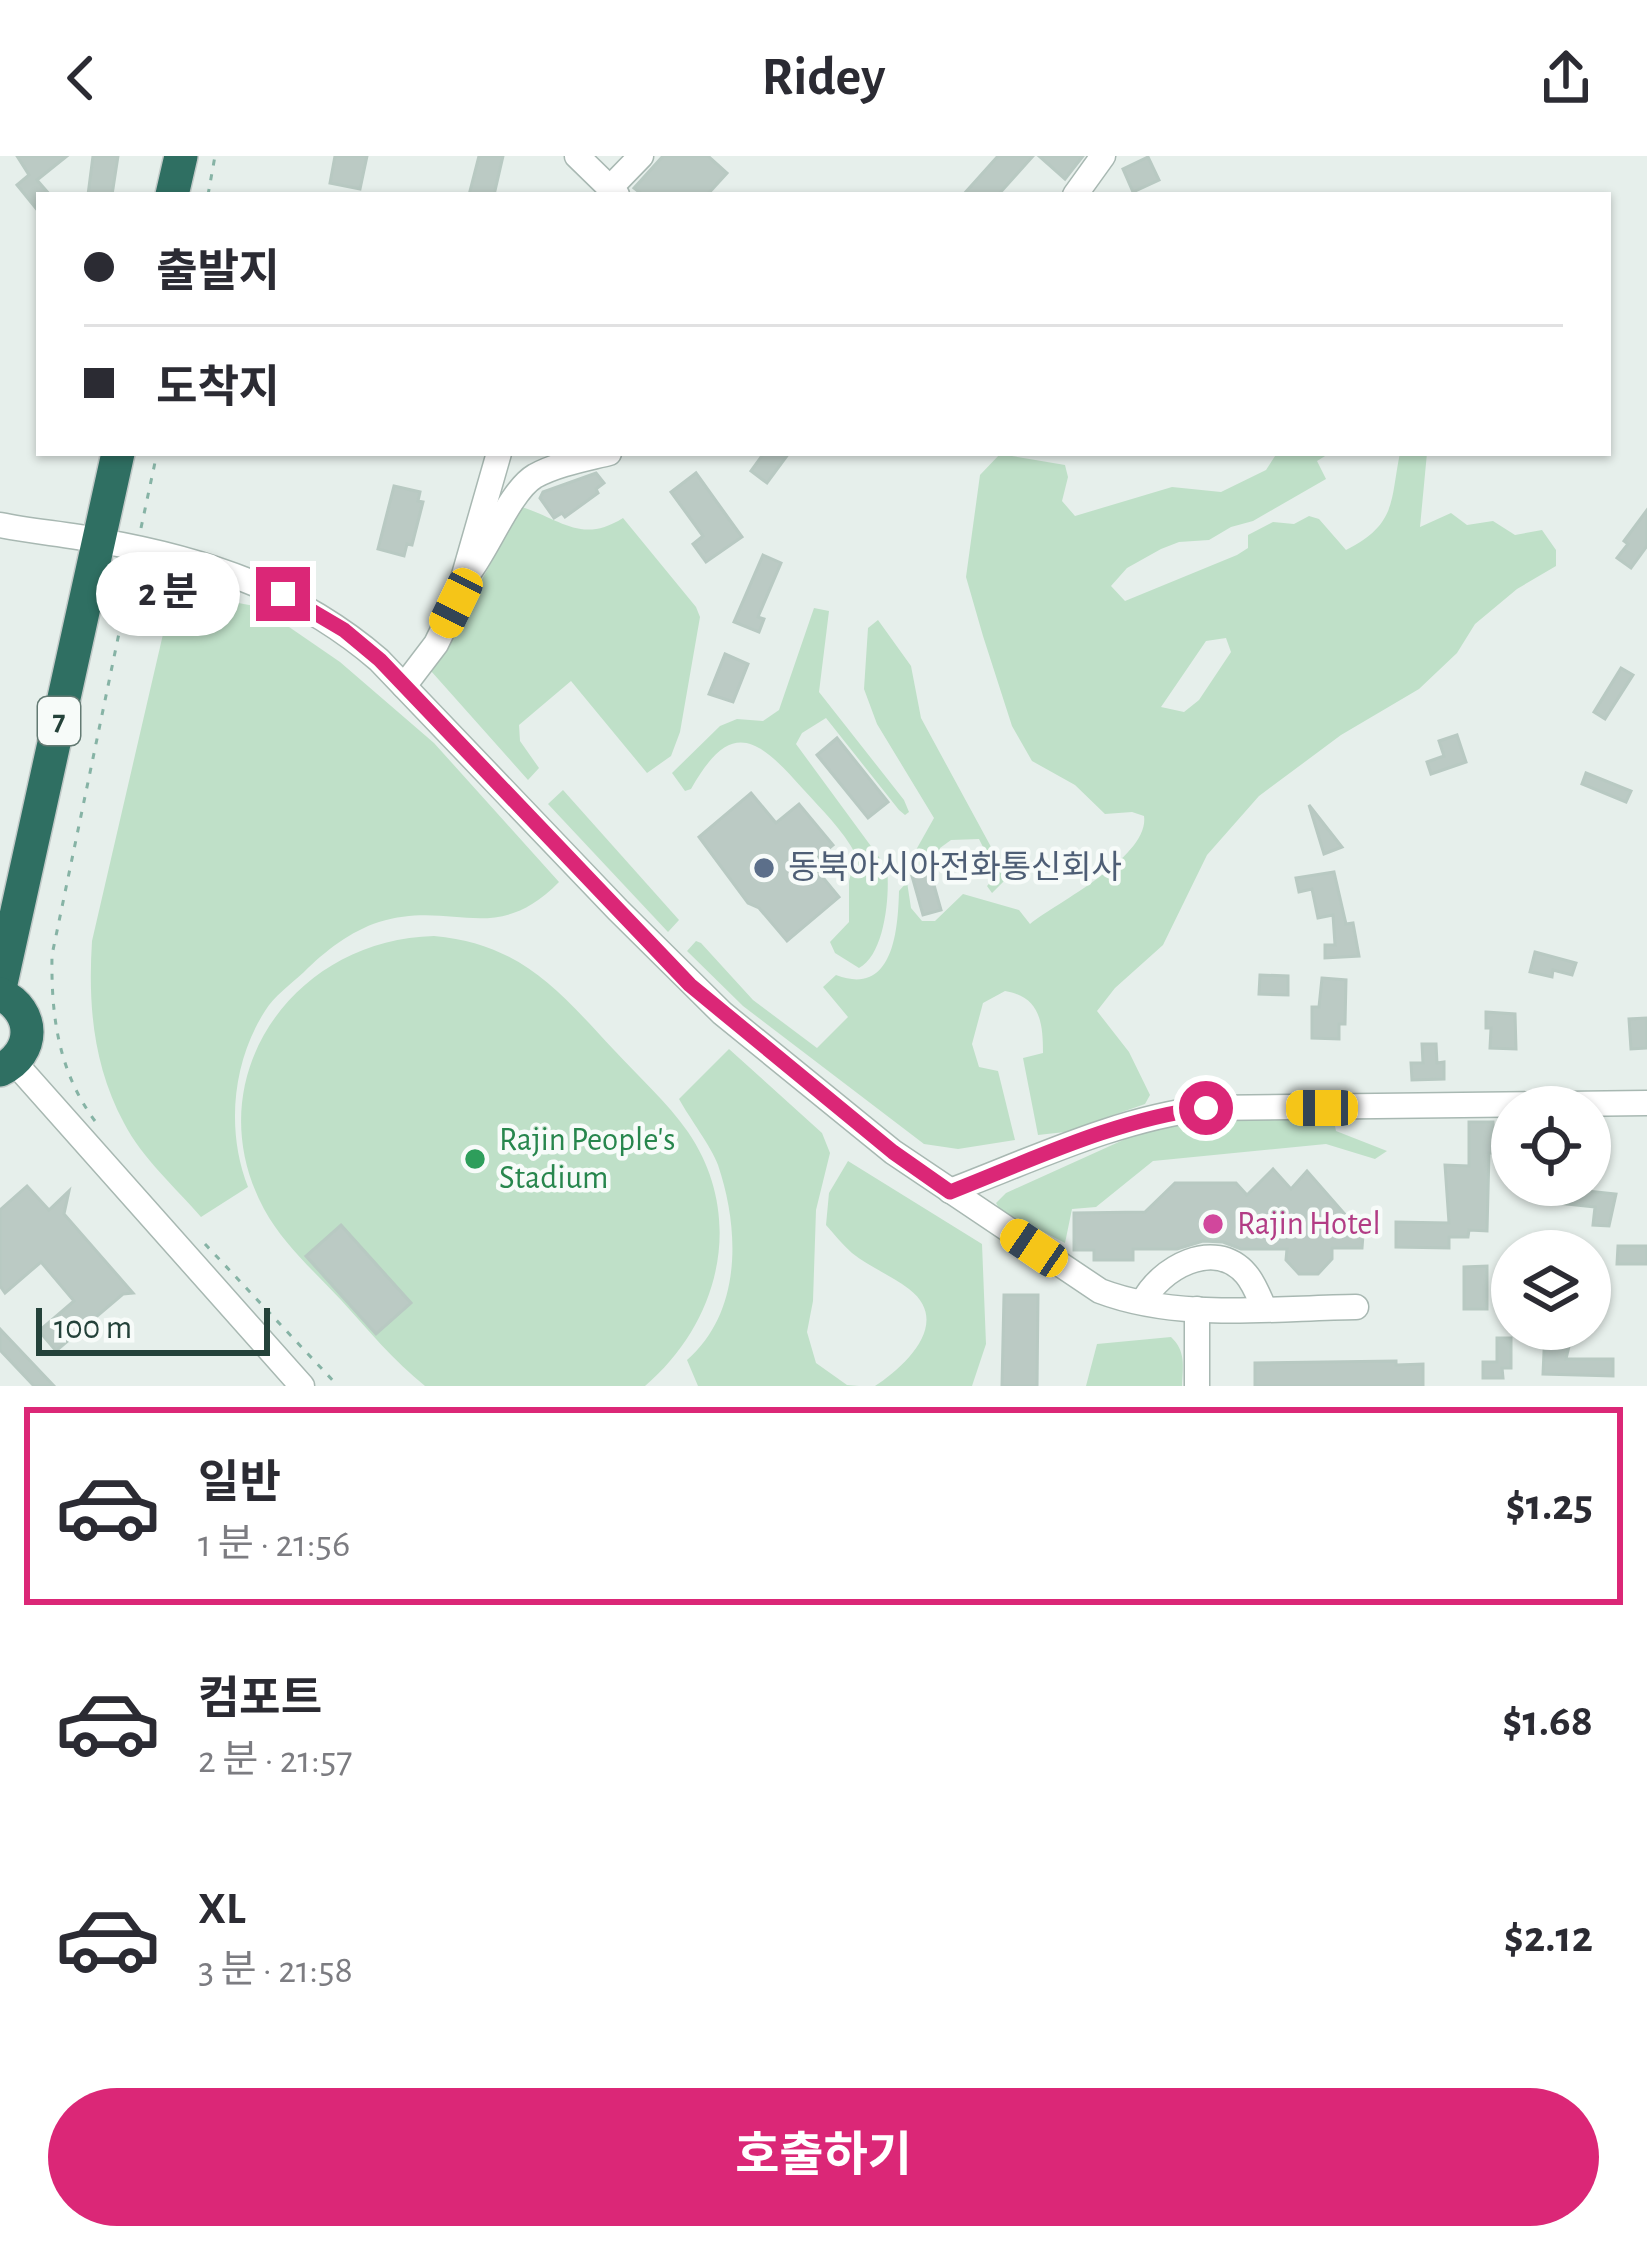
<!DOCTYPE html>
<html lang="ko">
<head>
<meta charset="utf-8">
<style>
	:root { --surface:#fff; --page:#f2f2f3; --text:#2b2b33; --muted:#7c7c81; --line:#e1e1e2; --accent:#db2777 }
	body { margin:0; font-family:"Alegreya Sans","Noto Sans KR",sans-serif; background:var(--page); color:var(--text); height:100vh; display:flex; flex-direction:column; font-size:45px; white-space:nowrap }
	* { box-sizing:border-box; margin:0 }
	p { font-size:39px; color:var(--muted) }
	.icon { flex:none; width:66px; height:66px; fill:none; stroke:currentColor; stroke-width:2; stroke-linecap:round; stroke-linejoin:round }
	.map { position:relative; height:1230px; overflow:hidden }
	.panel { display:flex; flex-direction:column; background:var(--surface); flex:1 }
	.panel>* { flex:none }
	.hud { position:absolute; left:36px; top:36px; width:1575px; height:264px; border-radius:0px; box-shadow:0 3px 9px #0004; display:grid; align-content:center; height:264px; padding:0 48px; background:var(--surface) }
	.tools { position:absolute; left:1491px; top:930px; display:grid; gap:24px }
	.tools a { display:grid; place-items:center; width:120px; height:120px; border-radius:50%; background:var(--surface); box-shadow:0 3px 9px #0004; font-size:60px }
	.scale { position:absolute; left:36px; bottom:30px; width:234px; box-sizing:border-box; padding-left:12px; border:6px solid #24423a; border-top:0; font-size:33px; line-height:42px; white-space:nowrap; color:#24423a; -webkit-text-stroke:9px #f7fbf9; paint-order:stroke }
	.end { position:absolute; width:54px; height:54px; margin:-27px; border:15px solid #db2777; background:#fff; box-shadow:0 0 0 6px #fff }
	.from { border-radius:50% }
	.bubble { position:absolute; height:84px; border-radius:42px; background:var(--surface); box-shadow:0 3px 9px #0004; font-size:39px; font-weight:700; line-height:84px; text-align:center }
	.car { position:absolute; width:36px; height:72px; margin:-36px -18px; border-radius:15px; box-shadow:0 0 9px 3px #0007; background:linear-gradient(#f5c518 24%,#345 0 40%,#f5c518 0 76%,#345 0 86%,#f5c518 0) }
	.hud b { display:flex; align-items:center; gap:42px; height:114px; font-size:45px }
	.hud b+b { border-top:3px solid var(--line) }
	.hud i { width:30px; height:30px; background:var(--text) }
	ul { padding:21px 0 0; list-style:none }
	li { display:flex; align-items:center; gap:36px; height:198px; margin:0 24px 18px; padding:0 24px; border:6px solid transparent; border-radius:0px }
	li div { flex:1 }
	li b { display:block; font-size:45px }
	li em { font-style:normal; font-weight:700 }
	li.selected { border-color:var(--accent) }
	li>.icon { width:108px; height:108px; stroke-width:1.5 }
	.button { display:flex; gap:24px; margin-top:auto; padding:24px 48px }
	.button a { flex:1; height:138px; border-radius:72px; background:var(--accent); color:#fff; font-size:48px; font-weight:700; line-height:138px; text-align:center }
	header { display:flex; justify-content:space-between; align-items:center; height:156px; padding:0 48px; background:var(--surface); font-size:54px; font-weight:700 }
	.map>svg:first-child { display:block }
	.green { fill:#bfe0c8; fill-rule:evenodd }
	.building { fill:#bbcac4; stroke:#b8c9c2; stroke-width:3 }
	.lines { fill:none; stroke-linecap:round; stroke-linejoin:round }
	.minor-casing { stroke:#a8b8b2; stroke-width:27 }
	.highway-casing { stroke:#c2cac8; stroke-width:36 }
	.path { stroke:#86b3a5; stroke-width:3; stroke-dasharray:6 9; stroke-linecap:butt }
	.minor { stroke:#fff; stroke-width:24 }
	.highway { stroke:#2f6f62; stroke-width:33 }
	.route { stroke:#db2777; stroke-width:15 }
	.service-dot { fill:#5c6f8a; stroke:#f7fbf9; stroke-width:4.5 }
	.leisure-dot { fill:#2e9e5b; stroke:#f7fbf9; stroke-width:4.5 }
	.hotel-dot { fill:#d1479c; stroke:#f7fbf9; stroke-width:4.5 }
	.labels { text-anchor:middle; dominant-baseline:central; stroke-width:9; stroke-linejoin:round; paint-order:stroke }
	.shield { fill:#f7fbf9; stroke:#637a73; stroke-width:3 }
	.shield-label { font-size:30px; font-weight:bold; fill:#24423a }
	.service-label { font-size:33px; fill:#4e5e75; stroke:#f7fbf9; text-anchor:start }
	.leisure-label { font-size:33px; fill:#27864d; stroke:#f7fbf9; text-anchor:start }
	.hotel-label { font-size:33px; fill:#b23c85; stroke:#f7fbf9; text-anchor:start }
</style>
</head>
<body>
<header><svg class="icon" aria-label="back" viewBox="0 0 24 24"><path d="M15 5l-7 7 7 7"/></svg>Ridey<svg class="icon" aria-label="share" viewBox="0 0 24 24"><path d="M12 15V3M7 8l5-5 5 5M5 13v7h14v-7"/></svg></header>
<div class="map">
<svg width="1647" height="1230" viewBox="0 0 1647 1230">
	<rect width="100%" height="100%" fill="#e6efeb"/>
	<!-- green -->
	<g class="green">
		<path d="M1277 297H1330L1317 305 1326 323 1253 365 1231 371 1209 384 1179 386 1161 393 1127 412 1111 430 1125 445 1237 399 1248 392V379L1273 366 1294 368 1309 360 1319 363 1346 394C1397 368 1390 346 1400 297H1427L1420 371 1451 357 1467 369 1493 365 1515 379 1542 374 1556 394V410L1517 433 1475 468 1457 497 1419 533 1341 579 1259 640 1207 699 1163 789 1115 832 1097 855 1129 896 1150 939 1145 948 1065 976 1038 979 1023 902 1043 897C1043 866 1040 841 1005 835L983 847 972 888 979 911 998 915 1015 984 958 993 924 988 743 850 687 795 696 785 701 787 753 844 817 892 848 861 823 831 836 819C893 841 898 775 899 735L907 726 911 752 922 765H935L963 738 1019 754 1030 768C1060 745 1150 700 1144 660L1132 656 1105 658 1075 629 1032 605 1012 570 983 480 966 421 980 319 1000 298 1065 309 1068 321 1062 345 1075 360 1172 331 1221 336 1266 314ZM1226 482 1231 496 1199 544 1184 556 1161 551 1206 485Z"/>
		<path d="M522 351C562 364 582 388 623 362L696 451 700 461 680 576 671 600 647 617 571 525 519 569 520 585 539 612 528 624 431 515Z"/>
		<path d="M173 435 260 451 340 506 434 587 559 726C494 792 454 743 379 766 351 775 325 795 304 816 291 828 274 840 265 855 232 906 226 975 248 1031L201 1061C176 1032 142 1002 124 967 93 909 88 849 92 785Z"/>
		<path d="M814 452 829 455 819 536 904 644 909 656 905 659 899 654 826 562 802 577 796 588 887 712C890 739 885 798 859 812L835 797 830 786 849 766V725L856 699C843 674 822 654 803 633 757 581 731 562 691 633L685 635 672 617 720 570 737 563 763 565 779 554Z"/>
		<path d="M878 464 911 510 921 562 1003 713 1006 723 992 737 987 730 997 719 979 683 951 684 940 692 936 709 912 714 907 710 934 662 877 568 864 533 868 472Z"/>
		<path d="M563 634 679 764 668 776 548 648Z"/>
		<path d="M434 780C521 788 558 834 614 894 639 921 667 946 688 976 746 1061 720 1166 645 1230H425C394 1205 368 1174 341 1144 314 1115 283 1088 264 1053 194 922 294 783 434 780Z"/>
		<path d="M729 893 822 977 830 997 816 1054 813 1145 807 1176 816 1207 847 1229 859 1230H698L687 1204C742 1156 740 1074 718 1009 711 990 690 963 679 943Z"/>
		<path d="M1231 962 1334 965 1336 975 1387 995 1375 1003 1326 988 1153 1005 1096 1051 1072 1053 1065 1087 1000 1054 996 1047 1006 1037 1163 966Z"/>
		<path d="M848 1005 982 1088 986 1188 972 1230H875C906 1210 952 1166 909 1133 891 1119 869 1111 852 1097 843 1089 834 1078 826 1069L829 1037Z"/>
		<path d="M1171 1181C1186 1195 1183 1210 1182 1230H1086L1097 1188Z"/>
	</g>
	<!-- building -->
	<g class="building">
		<path d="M17 0H67L37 24 50 39H39V56L17 29 29 19Z"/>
		<path d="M93 0H118L112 39H88Z"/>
		<path d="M335 0H367L360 33 330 27Z"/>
		<path d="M479 0H503L494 39H469Z"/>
		<path d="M663 0H708L727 17 707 39H643L634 32Z"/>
		<path d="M998 0H1033L998 39H963Z"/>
		<path d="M1039 0H1083L1065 23Z"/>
		<path d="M1148 1 1159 24 1133 36 1123 13Z"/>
		<path d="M764 297H789L767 327 751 315Z"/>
		<path d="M596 317 604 327 596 333 598 337 565 361 562 357 554 362 540 342 543 336Z"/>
		<path d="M696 317 742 381 706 406 693 388 703 380 671 336Z"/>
		<path d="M394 330 420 336 418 345 423 346 412 389 407 388 404 400 378 393Z"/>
		<path d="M1647 354V390L1631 412 1617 402 1628 388 1624 385Z"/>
		<path d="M763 399 781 407 758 461 764 463 759 476 734 466Z"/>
		<path d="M725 498 748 508 733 546 709 538Z"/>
		<path d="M1621 512 1633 519 1605 563 1594 556Z"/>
		<path d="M1457 579 1466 606 1431 618 1427 606 1444 600 1439 585Z"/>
		<path d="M837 582 888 646 868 662 817 599Z"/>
		<path d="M1586 617 1631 635 1626 646 1582 628Z"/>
		<path d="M751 637 776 667 799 648 833 689 811 707 839 741 787 785 759 752 748 747 699 681Z"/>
		<path d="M1309 649 1342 691 1324 698Z"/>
		<path d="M930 715 941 754 923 759 912 720Z"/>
		<path d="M1334 716 1346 768 1353 767 1359 800 1325 802V789H1335L1333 759 1318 762 1312 733 1299 736 1296 722Z"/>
		<path d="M1535 796 1576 807 1572 819 1553 814 1552 821 1530 816Z"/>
		<path d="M1260 819 1288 820V839L1259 838Z"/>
		<path d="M1322 822 1346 824 1345 868H1339V883L1312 882V851H1319Z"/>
		<path d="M1486 856 1515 858 1516 893 1490 892 1491 872H1486Z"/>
		<path d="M1647 862V892L1631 893 1629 863Z"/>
		<path d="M1422 888H1436L1437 907 1444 906V923L1412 924 1411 907H1423Z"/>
		<path d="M1469 966H1493V984L1512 985V997H1489L1487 1075 1469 1074 1468 1081H1449V1092L1396 1091V1066L1449 1067 1445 1009 1469 1010Z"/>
		<path d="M1273 1013 1291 1033 1307 1015 1363 1079 1362 1092H1332V1103L1318 1118H1299L1286 1104 1287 1093H1241L1223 1086 1203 1085 1177 1093H1133V1104H1094V1094H1074V1057L1145 1056 1175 1027H1236L1247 1039Z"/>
		<path d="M27 1030 49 1054 69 1035 64 1058 133 1137 123 1138 56 1195 39 1175 74 1145 41 1106 5 1137 0 1130V1054Z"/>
		<path d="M1549 1031 1616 1038 1609 1070 1593 1069 1595 1051 1547 1046Z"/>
		<path d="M341 1069 411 1147 376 1178 306 1100Z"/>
		<path d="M1618 1090H1647V1108H1617Z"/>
		<path d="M1487 1110V1153H1464V1111Z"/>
		<path d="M1004 1139H1038L1037 1230H1002Z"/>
		<path d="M0 1173 54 1230H34L0 1194Z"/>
		<path d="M1545 1173 1572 1178 1566 1203H1613V1220L1543 1218Z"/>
		<path d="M1497 1182H1511V1212H1502L1503 1222H1483V1206H1497Z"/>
		<path d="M1396 1205V1209L1423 1208V1230H1255V1207Z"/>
	</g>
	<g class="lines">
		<defs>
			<g id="minor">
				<path d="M577 0 617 39"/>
				<path d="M610 32 641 0"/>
				<path d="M1075 39 1103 0"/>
				<path d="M0 369C34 376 67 378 101 385 205 403 299 435 379 504L618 754 722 857 893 996 1100 1135C1179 1165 1273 1152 1356 1151"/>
				<path d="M470 415C489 390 511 334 535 320 557 308 585 303 609 297"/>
				<path d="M404 530 436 488 456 447 499 297"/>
				<path d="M14 906 302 1230"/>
				<path d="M950 1035C1034 1003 1117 963 1206 952L1647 947"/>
				<path d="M1143 1146C1159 1113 1214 1081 1246 1118 1254 1127 1259 1141 1264 1152"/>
				<path d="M1197 1153V1230"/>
			</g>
			<g id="highway">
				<path d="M172 39 181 0"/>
				<path d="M0 832 118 297"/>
				<path d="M0 838C36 855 36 897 0 914"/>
			</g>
		</defs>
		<!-- minor casing -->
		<use href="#minor" class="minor-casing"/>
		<!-- highway casing -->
		<use href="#highway" class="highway-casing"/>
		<!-- path -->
		<g class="path">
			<path d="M208 39 215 0"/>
			<path d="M141 372 157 297"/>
			<path d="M95 965C58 915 51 859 52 799L133 410"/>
			<path d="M205 1088 338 1230"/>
		</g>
		<!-- minor -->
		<use href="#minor" class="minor"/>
		<!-- highway -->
		<use href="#highway" class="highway"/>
	</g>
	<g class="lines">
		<!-- route -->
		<path class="route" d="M283 438 344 474 380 504 690 829 893 996 950 1036C1034 1003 1117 963 1206 952"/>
	</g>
	<!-- markers -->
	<circle class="service-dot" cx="764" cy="712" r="12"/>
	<circle class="leisure-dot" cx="475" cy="1003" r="12"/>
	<circle class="hotel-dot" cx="1213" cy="1068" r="12"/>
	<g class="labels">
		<!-- shield labels -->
		<rect class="shield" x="38" y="541" width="42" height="48" rx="9"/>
		<g class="shield-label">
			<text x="59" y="565">7</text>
		</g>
		<!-- service labels -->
		<g class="service-label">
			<text x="788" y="712">동북아시아전화통신회사</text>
		</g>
		<!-- leisure labels -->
		<g class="leisure-label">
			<text x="499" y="984">Rajin People's<tspan x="499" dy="38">Stadium</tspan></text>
		</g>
		<!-- hotel labels -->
		<g class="hotel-label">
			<text x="1237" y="1068">Rajin Hotel</text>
		</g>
	</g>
</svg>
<div class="tools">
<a><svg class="icon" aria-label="locate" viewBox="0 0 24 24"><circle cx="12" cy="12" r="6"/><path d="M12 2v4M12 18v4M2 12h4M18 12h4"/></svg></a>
<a><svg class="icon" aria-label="layers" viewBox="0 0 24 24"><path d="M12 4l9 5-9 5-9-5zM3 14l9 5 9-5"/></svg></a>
</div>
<div class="scale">100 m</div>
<i class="end from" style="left:1206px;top:952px"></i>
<i class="end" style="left:283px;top:438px"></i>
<div class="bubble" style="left:96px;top:396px;width:144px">2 분</div>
<i class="car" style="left:456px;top:447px;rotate:206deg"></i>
<i class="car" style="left:1322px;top:952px;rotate:270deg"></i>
<i class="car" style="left:1034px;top:1092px;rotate:304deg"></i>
<div class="hud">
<b><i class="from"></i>출발지</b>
<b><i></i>도착지</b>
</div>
</div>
<section class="panel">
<ul>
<li class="selected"><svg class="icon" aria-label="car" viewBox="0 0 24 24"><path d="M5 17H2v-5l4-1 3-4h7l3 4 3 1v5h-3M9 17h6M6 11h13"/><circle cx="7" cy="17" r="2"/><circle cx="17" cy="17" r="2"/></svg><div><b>일반</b><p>1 분 · 21:56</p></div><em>$1.25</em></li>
<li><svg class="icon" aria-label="car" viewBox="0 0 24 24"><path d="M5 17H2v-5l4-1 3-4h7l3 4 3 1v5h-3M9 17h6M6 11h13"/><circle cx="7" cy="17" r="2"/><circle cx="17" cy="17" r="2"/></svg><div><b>컴포트</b><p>2 분 · 21:57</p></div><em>$1.68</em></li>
<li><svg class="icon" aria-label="car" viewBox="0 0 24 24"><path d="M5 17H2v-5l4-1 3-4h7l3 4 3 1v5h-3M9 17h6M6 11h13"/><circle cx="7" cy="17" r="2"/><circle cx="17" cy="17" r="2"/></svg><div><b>XL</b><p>3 분 · 21:58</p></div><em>$2.12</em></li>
</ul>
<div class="button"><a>호출하기</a></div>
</section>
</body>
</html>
